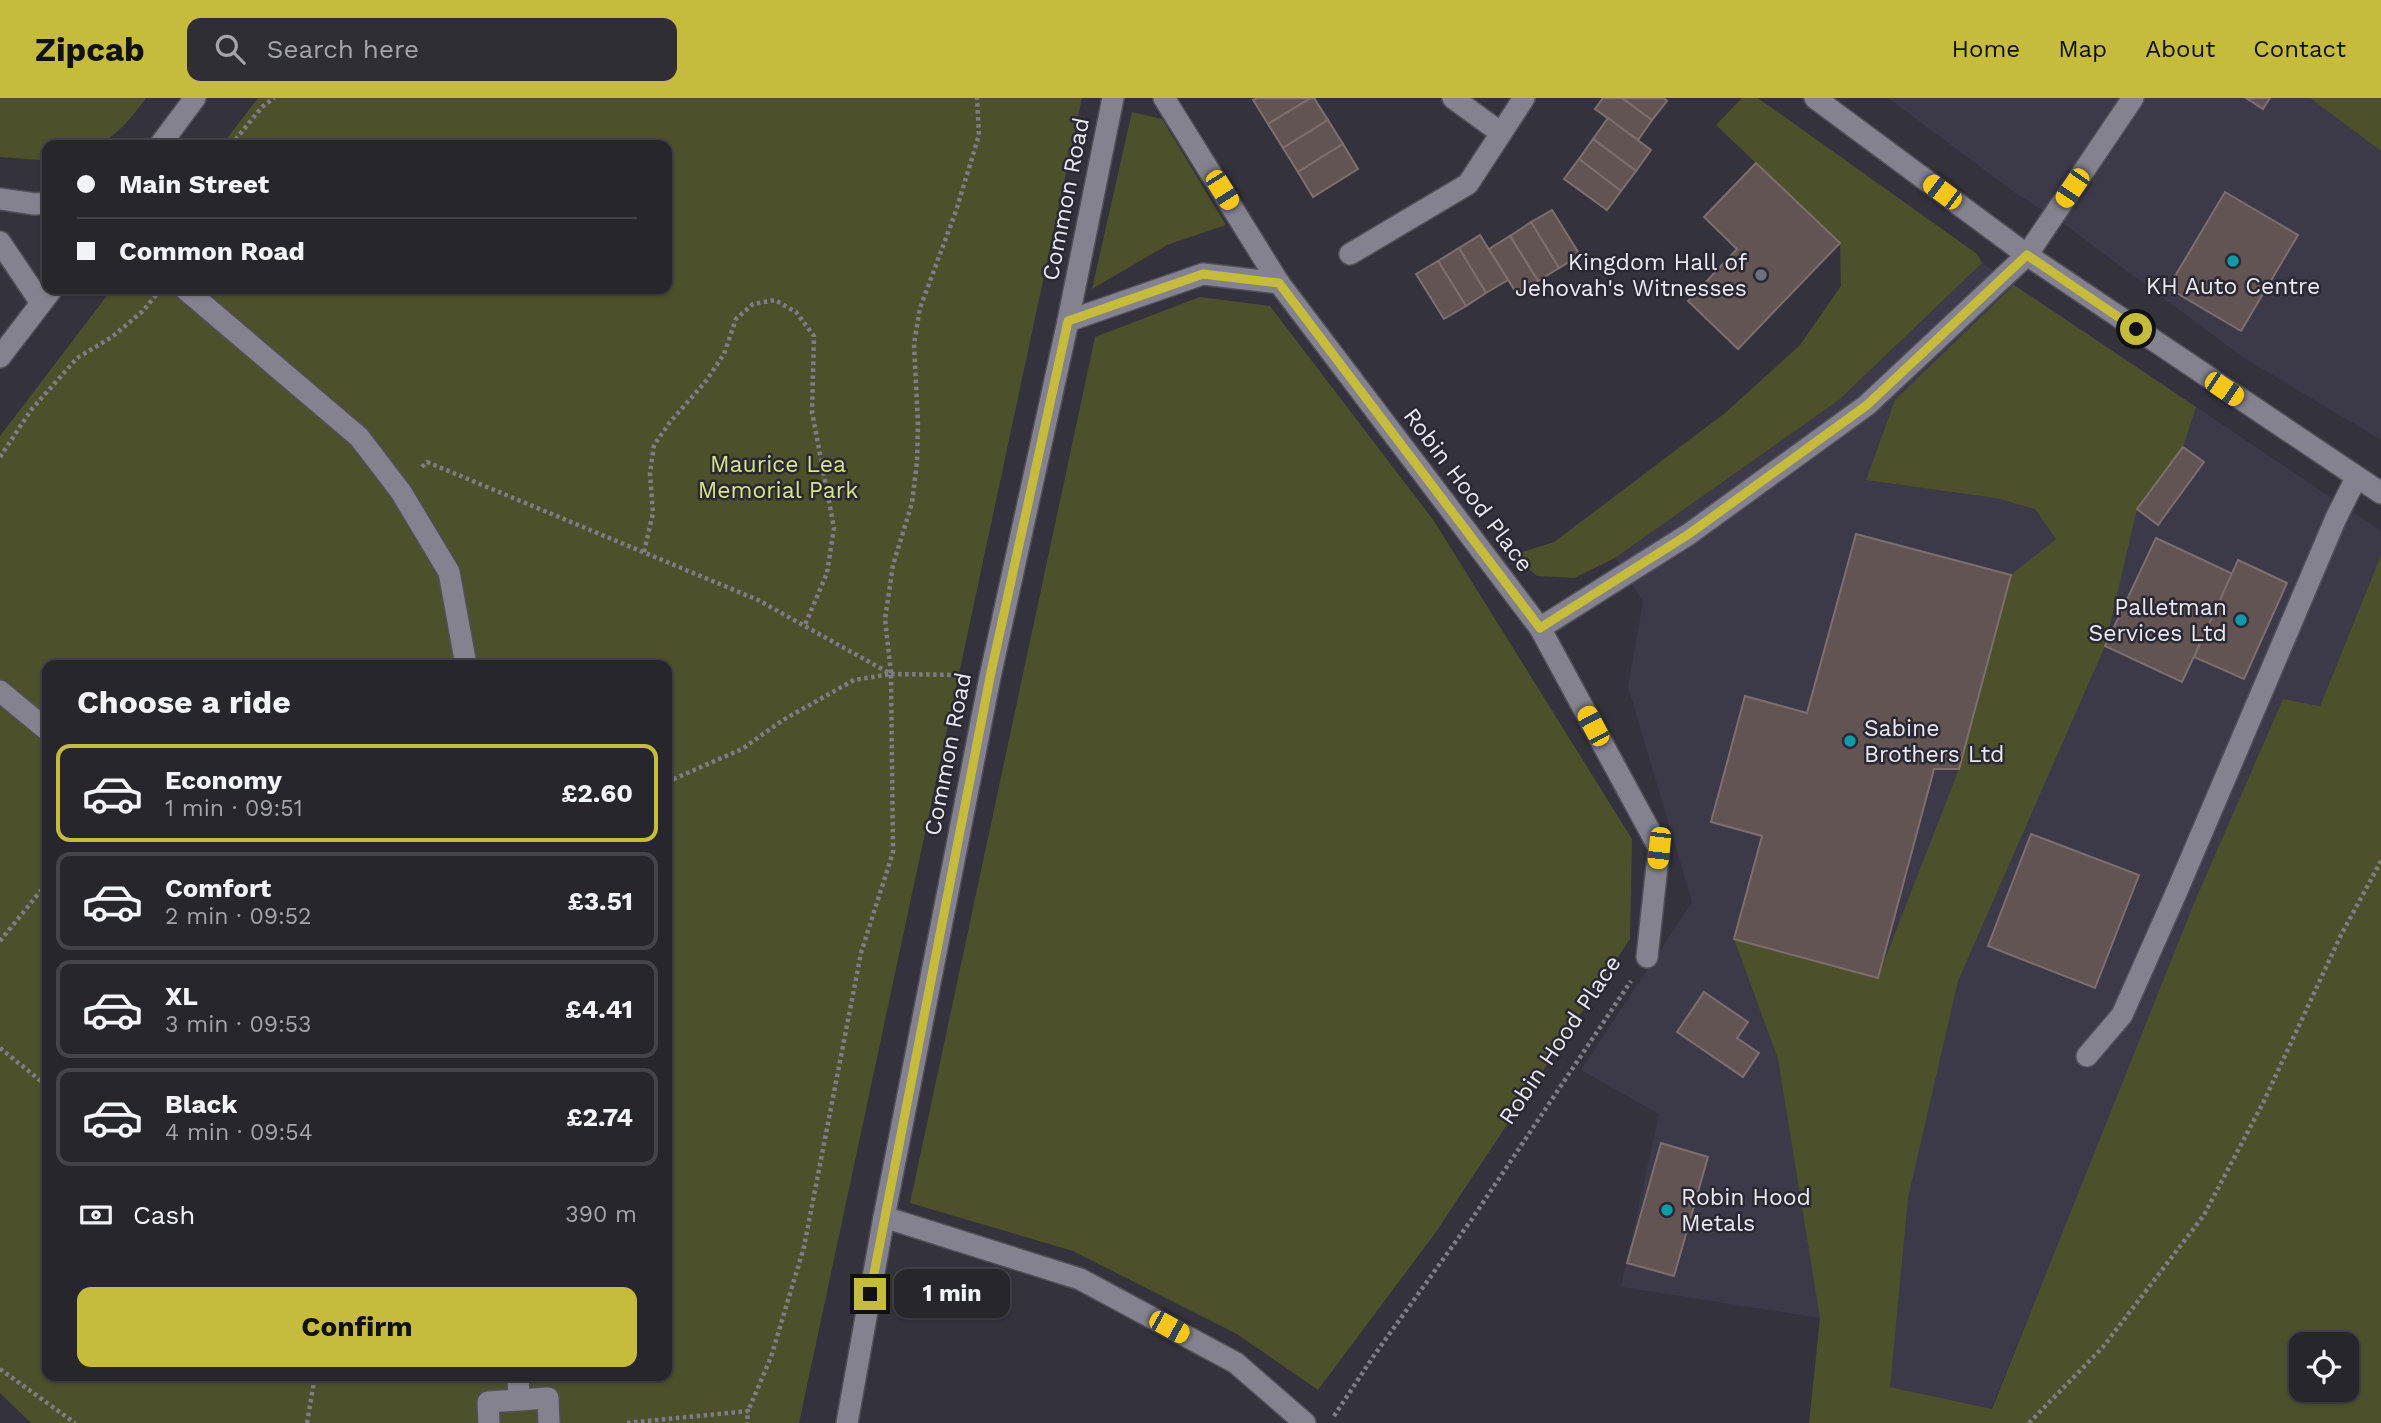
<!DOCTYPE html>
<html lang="en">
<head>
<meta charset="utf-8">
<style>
	:root { --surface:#27262d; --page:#2f2e35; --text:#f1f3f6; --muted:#a4a5aa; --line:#434349; --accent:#c5bc3d }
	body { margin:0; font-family:"Work Sans",sans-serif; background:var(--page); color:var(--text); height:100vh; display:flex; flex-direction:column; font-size:26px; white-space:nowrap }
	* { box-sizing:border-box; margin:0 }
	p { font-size:23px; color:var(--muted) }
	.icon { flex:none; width:38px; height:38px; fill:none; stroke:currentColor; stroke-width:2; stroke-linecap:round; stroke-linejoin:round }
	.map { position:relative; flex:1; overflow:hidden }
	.sheet { position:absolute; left:42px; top:562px; width:630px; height:721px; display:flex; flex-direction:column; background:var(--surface); border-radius:14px; box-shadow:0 2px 5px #0004,0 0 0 2px var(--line) }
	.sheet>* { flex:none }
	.banner { position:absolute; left:42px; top:42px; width:630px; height:154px; border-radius:14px; box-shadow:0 2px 5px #0004,0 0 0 2px var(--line); display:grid; align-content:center; height:154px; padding:0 35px; background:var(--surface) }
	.controls { position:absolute; left:2289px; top:1234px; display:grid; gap:14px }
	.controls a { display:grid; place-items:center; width:70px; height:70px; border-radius:14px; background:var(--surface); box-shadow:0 2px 5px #0004,0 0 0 2px var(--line); font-size:35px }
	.end { position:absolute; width:32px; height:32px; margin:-16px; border:9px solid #c5bc3d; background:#111; box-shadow:0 0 0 4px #111 }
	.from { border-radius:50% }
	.bubble { position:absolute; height:49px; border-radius:14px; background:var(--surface); box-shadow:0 2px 5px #0004,0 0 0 2px var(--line); font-size:23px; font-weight:700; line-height:49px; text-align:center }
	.car { position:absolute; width:21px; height:42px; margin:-21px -10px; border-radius:9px; box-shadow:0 0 5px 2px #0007; background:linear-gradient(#f5c518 24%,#345 0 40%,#f5c518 0 76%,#345 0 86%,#f5c518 0) }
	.banner b { display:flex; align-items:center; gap:24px; height:66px; font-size:26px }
	.banner b+b { border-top:2px solid var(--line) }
	.banner i { width:18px; height:18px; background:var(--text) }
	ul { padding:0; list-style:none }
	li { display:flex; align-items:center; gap:21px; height:98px; margin:0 14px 10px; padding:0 21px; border:4px solid var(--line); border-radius:14px }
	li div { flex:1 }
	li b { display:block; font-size:26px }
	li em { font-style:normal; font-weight:700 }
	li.current { border-color:var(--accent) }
	li>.icon { width:63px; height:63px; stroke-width:1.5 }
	h2 { padding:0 35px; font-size:32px; line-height:84px }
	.pay { display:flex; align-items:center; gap:18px; height:77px; padding:0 35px; font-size:26px }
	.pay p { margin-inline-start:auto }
	.primary-button { display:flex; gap:14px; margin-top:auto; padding:14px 35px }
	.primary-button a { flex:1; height:80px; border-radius:14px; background:var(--accent); color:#111; font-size:28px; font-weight:700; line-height:80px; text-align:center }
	header { display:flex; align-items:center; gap:42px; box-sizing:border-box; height:98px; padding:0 35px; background:var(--accent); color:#111 }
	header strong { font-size:33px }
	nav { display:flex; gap:38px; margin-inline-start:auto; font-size:24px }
	.search { width:490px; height:63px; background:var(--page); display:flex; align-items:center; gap:18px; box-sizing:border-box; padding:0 24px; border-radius:14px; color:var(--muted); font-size:26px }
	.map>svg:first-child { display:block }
	.built { fill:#3c3949 }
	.green { fill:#4c512c; fill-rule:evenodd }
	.building { fill:#625453; stroke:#7d6f6e; stroke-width:2 }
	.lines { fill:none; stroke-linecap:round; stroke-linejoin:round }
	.minor-casing { stroke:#514f58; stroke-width:24 }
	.path { stroke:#7e7d85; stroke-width:4.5; stroke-dasharray:3.5 3.5; stroke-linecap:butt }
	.minor { stroke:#84828e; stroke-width:21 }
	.route { stroke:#c5bc3d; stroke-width:9 }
	.culture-dot { fill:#0f9aa8; stroke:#2a2832; stroke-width:2.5 }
	.worship-dot { fill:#6b7280; stroke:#2a2832; stroke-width:2.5 }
	.labels { text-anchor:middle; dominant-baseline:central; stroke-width:5; stroke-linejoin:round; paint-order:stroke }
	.street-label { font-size:23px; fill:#e9e8ee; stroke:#2a2832 }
	.poi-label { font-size:23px; fill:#e9e8ee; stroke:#2a2832; text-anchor:end }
	.park-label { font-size:23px; fill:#d9e486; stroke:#2a2832 }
</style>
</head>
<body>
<header>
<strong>Zipcab</strong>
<div class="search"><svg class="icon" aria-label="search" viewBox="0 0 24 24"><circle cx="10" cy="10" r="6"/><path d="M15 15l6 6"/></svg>Search here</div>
<nav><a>Home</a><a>Map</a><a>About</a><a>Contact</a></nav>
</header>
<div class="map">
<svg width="2381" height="1325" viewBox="0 0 2381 1325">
	<rect width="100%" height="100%" fill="#34323c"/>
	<!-- built -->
	<g class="built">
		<path d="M1888 0H2310L2381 53V342L2244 260 2061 124 2014 94Z"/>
		<path d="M1982 165 2381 433V457L2320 608 2283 601 1991 1311 1890 1289 1862 1276 1820 1220 1621 1189 1659 1016 1581 972 1692 804 1628 589 1643 504 1615 460 1839 302Z"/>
	</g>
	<!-- green -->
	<g class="green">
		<path d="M0 0H146C134 16 114 44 92 47 78 49 62 47 47 47V61L42 62 0 59Z"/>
		<path d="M258 0H1082L799 1325H31L0 1295V338L112 191H667V47H222ZM47 567H667V1278H47Z"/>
		<path d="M1742 0H1758L1977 156 1982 165 1839 302 1615 460 1574 480 1537 478 1513 457 1554 444 1725 315 1800 247 1841 188 1840 145 1716 27Z"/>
		<path d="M2310 0H2381V53Z"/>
		<path d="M1132 14 1162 21 1226 127 1167 147 1092 191Z"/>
		<path d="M2014 187 2196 309 2183 349 2137 411 2105 548 1958 883 1908 1100 1890 1289 1992 1311 2195 803 2283 601 2320 608 2381 457V1325H1809L1820 1220 1778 961 1734 841 1878 879 1959 671 2011 477 2056 441 2035 411 1996 400 1866 382 1895 302ZM2301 1246H2347V1292H2301Z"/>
		<path d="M1200 199 1270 208 1434 423 1632 741 1630 841 1436 1134 1318 1292 1237 1236 1073 1153 910 1105 1095 239Z"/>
	</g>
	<!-- building -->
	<g class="building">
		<path d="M1257 0H1311L1268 26 1253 2Z"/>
		<path d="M1311 0H1314L1328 22 1283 50 1268 26Z"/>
		<path d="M1603 0H1622L1652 22 1638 42 1595 11Z"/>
		<path d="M1622 0H1664L1667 3 1652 22Z"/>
		<path d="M2246 0H2270L2263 11Z"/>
		<path d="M1608 20 1651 52 1636 73 1593 41Z"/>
		<path d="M1328 22 1343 46 1298 74 1283 50Z"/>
		<path d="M1593 41 1636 73 1621 93 1579 61Z"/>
		<path d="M1343 46 1358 71 1313 99 1298 74Z"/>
		<path d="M1579 61 1621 93 1607 112 1564 81Z"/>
		<path d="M1756 65 1840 145 1738 251 1688 203 1737 151 1704 119Z"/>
		<path d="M2225 94 2298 137 2241 233 2168 190Z"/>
		<path d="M1552 112 1580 157 1559 170 1531 124Z"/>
		<path d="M1531 124 1559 170 1538 183 1510 138Z"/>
		<path d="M1480 137 1508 182 1486 195 1459 150Z"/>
		<path d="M1510 138 1538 183 1517 196 1489 151Z"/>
		<path d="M1459 150 1486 195 1466 208 1438 163Z"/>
		<path d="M1438 163 1466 208 1444 221 1416 176Z"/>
		<path d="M2183 349 2204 364 2158 427 2137 411Z"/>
		<path d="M1856 436 2011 477 1959 671H1934L1878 880 1734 841 1762 738 1711 724 1745 598 1807 615Z"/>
		<path d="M2156 440 2233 476 2182 584 2105 548Z"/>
		<path d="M2238 462 2287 485 2244 581 2194 559Z"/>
		<path d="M2031 736 2139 777 2095 890 1988 848Z"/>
		<path d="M1704 894 1748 924 1737 940 1759 955 1743 979 1677 934Z"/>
		<path d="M1661 1045 1708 1059 1674 1178 1627 1165Z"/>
	</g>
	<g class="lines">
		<defs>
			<g id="minor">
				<path d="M1164 0 1279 185 1540 530 1659 750 1647 859"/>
				<path d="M1453 0 1501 35"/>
				<path d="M1815 0 2027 157 2381 395"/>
				<path d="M160 47 195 0"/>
				<path d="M0 101 35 106 47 105"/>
				<path d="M0 144 41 205"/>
				<path d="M1350 156 1468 86 1524 0"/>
				<path d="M185 191 359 339 401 394 449 474 466 567"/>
				<path d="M1068 223 1203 176 1279 185"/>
				<path d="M0 259 52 191"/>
				<path d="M1540 530 1689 436 1867 307 2027 157 2133 0"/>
				<path d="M0 593 47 632"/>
				<path d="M2087 958 2122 917 2177 793 2336 420 2356 380"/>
				<path d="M884 1119 1080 1181 1236 1265 1305 1325"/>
				<path d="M518 1278 519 1302"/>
				<path d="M489 1325 488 1304 548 1300 549 1325"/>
				<path d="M847 1325 884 1119 990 579 1068 223 1113 0"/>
			</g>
		</defs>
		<!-- minor casing -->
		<use href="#minor" class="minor-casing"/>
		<!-- path -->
		<g class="path">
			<path d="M231 47 262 9 274 0"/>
			<path d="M0 359 31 312 77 260 112 239 143 213 156 197"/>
			<path d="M422 369 427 364 758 502 891 576 959 577"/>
			<path d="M644 454 653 415 650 375 654 347 670 324 706 283 724 256 736 221 753 206 775 202 796 214 814 238 812 314 834 430 827 475 804 529"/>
			<path d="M891 575 885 521 893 467 912 405 917 364 918 326 914 246 920 210 956 113 979 37 977 0"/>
			<path d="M667 684 742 651 783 622 854 582 891 576 893 754 861 855 804 1149 771 1259 748 1313"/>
			<path d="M0 843 47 785"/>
			<path d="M0 950 47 988"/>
			<path d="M0 1271 75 1325"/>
			<path d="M1334 1318 1375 1256 1472 1121 1631 883"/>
			<path d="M307 1325 315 1278"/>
			<path d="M627 1325 748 1313 747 1325"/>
			<path d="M2029 1325 2103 1249 2204 1117 2264 1003 2341 837 2381 763"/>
		</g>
		<!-- minor -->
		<use href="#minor" class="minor"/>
	</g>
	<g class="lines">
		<!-- route -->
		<path class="route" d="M870 1196 990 579 1068 223 1203 176 1279 185 1540 530 1689 436 1867 307 2027 157 2136 231"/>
	</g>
	<!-- markers -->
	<g class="culture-dot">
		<circle cx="2233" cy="163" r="7"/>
		<circle cx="2241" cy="522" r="7"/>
		<circle cx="1850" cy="643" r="7"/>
		<circle cx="1667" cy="1112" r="7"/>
	</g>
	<circle class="worship-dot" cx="1761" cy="177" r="7"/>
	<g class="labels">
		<!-- street labels -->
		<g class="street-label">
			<text transform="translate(1066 101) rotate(-79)">Common Road</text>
			<text transform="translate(1468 392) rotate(53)">Robin Hood Place</text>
			<text transform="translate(948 656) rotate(-79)">Common Road</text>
			<text transform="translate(1560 942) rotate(-56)">Robin Hood Place</text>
		</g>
		<!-- poi labels -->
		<g class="poi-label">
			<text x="1747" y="164">Kingdom Hall of<tspan x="1747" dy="26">Jehovah's Witnesses</tspan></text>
			<text x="2233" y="188" text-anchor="middle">KH Auto Centre</text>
			<text x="2227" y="509">Palletman<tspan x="2227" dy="26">Services Ltd</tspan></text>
			<text x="1864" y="630" text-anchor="start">Sabine<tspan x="1864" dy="26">Brothers Ltd</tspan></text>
			<text x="1681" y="1099" text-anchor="start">Robin Hood<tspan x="1681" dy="26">Metals</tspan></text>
		</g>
		<!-- park labels -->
		<g class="park-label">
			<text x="778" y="366">Maurice Lea<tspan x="778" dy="26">Memorial Park</tspan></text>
		</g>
	</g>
</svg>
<div class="controls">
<a><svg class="icon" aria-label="locate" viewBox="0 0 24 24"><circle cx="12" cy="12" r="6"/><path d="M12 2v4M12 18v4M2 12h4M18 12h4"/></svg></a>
</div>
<i class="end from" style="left:2136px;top:231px"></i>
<i class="end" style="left:870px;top:1196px"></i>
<div class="bubble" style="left:894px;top:1171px;width:116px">1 min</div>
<i class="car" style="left:2072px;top:90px;rotate:214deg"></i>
<i class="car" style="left:1222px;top:92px;rotate:148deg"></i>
<i class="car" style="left:1942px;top:94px;rotate:307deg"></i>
<i class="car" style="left:2224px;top:291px;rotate:124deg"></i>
<i class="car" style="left:1593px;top:628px;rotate:332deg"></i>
<i class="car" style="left:1659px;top:750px;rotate:186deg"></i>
<i class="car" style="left:1169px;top:1229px;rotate:119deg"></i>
<div class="banner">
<b><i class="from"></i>Main Street</b>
<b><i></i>Common Road</b>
</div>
<section class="sheet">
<h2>Choose a ride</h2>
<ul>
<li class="current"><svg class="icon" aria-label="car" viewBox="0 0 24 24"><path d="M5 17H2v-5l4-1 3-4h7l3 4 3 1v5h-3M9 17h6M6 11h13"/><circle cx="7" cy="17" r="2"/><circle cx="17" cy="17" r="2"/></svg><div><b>Economy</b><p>1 min · 09:51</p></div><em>£2.60</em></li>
<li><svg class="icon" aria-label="car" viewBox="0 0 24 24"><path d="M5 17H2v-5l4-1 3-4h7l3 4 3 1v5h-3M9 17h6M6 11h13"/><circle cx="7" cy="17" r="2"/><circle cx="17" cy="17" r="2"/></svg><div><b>Comfort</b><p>2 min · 09:52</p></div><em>£3.51</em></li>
<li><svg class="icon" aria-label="car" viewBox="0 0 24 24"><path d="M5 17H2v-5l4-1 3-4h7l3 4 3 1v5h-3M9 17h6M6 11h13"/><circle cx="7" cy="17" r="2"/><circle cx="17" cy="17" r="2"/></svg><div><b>XL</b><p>3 min · 09:53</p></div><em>£4.41</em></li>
<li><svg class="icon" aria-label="car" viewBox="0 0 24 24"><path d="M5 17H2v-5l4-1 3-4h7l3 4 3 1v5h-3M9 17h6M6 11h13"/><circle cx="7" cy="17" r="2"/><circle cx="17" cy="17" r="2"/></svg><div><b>Black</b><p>4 min · 09:54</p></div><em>£2.74</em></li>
</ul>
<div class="pay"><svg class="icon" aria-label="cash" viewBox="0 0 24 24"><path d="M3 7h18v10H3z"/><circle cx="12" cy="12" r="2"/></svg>Cash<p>390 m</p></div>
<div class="primary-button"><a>Confirm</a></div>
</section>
</div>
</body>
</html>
